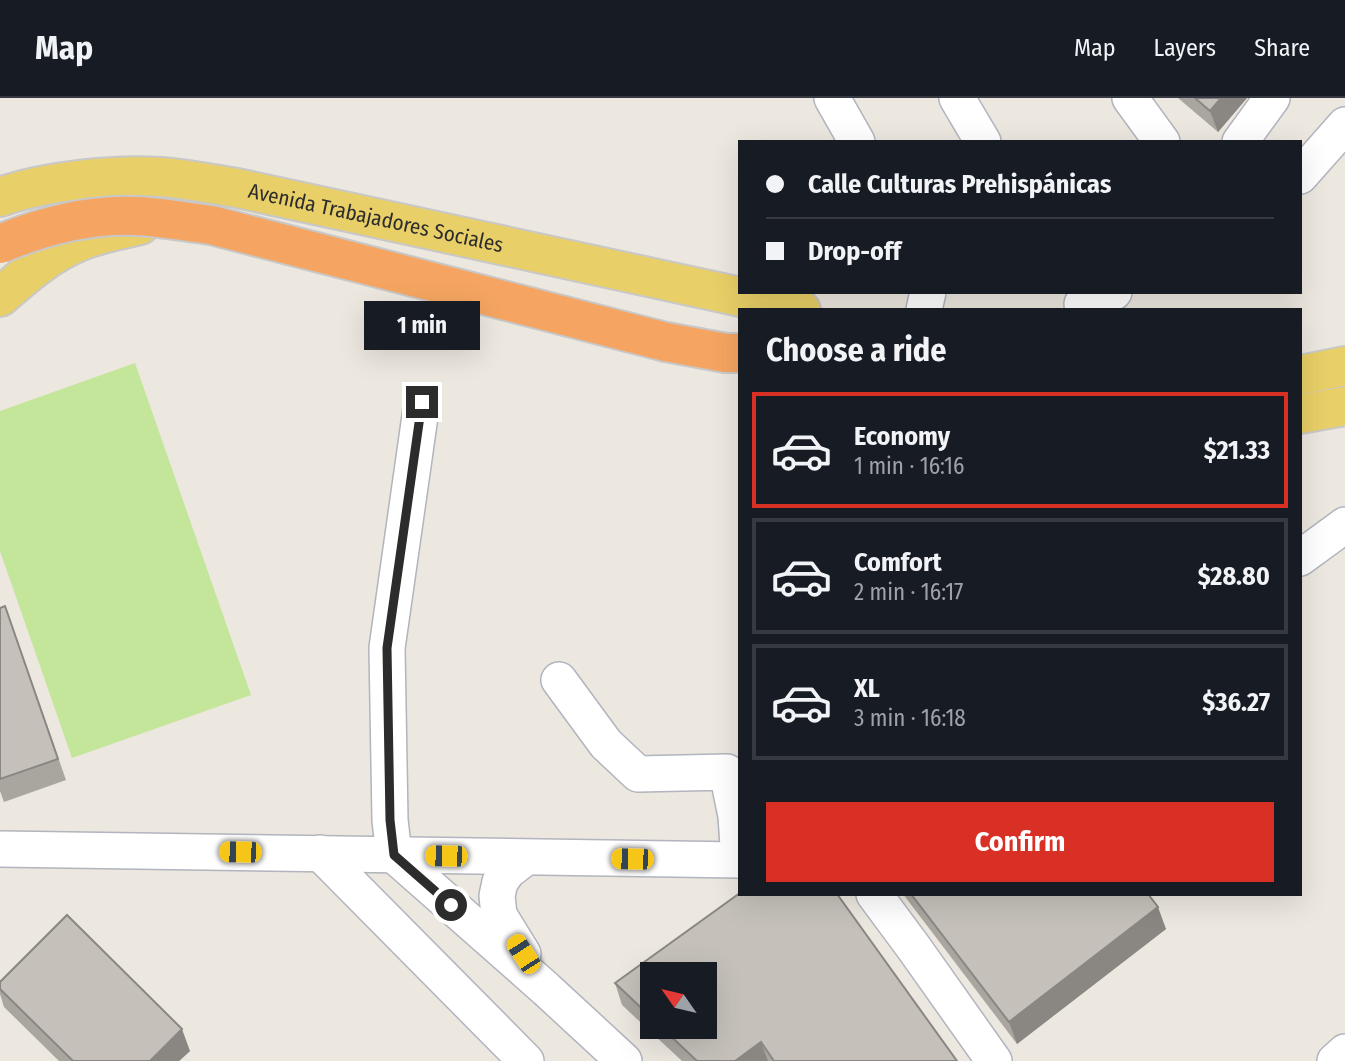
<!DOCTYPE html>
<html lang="en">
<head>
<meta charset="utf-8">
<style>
	:root { --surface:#171b24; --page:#242831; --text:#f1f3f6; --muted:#9ea1a6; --line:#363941; --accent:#d93025 }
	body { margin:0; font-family:"Fira Sans Condensed",sans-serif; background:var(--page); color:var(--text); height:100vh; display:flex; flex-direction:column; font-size:26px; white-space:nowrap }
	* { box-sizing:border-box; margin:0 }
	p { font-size:23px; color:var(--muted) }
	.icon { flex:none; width:38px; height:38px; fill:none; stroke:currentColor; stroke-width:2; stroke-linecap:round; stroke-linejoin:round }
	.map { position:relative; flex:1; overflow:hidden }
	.details { position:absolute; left:738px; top:210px; width:564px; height:588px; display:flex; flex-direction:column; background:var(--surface); border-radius:0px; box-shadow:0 7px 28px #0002 }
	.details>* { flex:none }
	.guide { position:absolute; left:738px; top:42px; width:564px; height:154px; border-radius:0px; box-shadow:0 7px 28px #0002; display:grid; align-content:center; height:154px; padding:0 28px; background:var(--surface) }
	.needle { width:46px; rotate:304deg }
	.tools { position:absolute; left:640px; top:864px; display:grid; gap:14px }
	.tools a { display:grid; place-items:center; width:77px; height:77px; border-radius:0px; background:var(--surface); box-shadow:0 7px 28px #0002; font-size:35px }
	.end { position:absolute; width:32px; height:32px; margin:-16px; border:9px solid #2c2c2c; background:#fff; box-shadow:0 0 0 4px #fff }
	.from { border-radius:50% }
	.bubble { position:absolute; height:49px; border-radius:0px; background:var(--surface); box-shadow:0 7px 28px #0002; font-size:23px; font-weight:700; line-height:49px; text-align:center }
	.car { position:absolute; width:21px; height:42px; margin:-21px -10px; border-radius:9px; box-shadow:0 0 5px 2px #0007; background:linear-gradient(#f5c518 24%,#345 0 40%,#f5c518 0 76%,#345 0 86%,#f5c518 0) }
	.guide b { display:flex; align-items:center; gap:24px; height:66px; font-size:26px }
	.guide b+b { border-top:2px solid var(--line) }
	.guide i { width:18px; height:18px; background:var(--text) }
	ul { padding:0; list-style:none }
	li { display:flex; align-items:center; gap:21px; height:116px; margin:0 14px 10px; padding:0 14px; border:4px solid var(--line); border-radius:0px }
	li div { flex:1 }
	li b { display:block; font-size:26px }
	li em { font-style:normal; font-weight:700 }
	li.current { border-color:var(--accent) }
	li>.icon { width:63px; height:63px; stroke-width:1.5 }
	h2 { padding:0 28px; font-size:32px; line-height:84px }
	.button { display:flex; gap:14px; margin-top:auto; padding:14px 28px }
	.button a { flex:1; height:80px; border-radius:0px; background:var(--accent); color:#fff; font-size:28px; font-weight:700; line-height:80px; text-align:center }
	header { display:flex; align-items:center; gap:42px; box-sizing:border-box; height:98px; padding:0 35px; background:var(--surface); border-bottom:2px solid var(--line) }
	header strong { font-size:33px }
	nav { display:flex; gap:38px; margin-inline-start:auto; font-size:24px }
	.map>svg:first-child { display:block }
	.pitch { fill:#c4e69b }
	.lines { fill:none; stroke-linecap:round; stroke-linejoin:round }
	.minor-casing { stroke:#b2b4be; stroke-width:38 }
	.major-casing { stroke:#c8c8c8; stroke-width:42 }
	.highway-casing { stroke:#c8c8c8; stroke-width:42 }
	.minor { stroke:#fff; stroke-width:35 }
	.major { stroke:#e9cf67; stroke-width:38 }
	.highway { stroke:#f5a561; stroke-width:38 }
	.highway-bridge-casing { stroke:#c8c8c8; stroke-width:42; stroke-linecap:butt }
	.highway-bridge { stroke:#f5a561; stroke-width:38 }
	.wall { fill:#a9a6a0; fill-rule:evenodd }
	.shaded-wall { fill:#8a8782 }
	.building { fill:#c5c1ba; stroke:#8a8782; stroke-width:2 }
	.route { stroke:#2c2c2c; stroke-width:9 }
	.labels { text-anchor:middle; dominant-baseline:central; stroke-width:7; stroke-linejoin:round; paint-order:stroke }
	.street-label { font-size:21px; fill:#2c2c2c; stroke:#fff }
</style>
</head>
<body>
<header>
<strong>Map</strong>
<nav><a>Map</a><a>Layers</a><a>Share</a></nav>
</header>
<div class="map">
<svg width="1345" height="963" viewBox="0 0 1345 963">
	<rect width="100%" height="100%" fill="#ece7df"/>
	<!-- pitch -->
	<path class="pitch" d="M135 265 251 597 72 660 0 453V313Z"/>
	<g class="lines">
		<defs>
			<g id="minor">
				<path d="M832 0 857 44"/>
				<path d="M957 0 983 44"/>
				<path d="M1130 0 1162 44"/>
				<path d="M1240 44 1272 0"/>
				<path d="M1300 78 1345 27"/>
				<path d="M1082 206 1114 194"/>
				<path d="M924 212 928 194"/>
				<path d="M422 304 387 550 390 722 394 757 546 891 624 963"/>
				<path d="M1300 460 1345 427"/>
				<path d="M559 582 606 646 638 676 727 674 736 718 739 762"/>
				<path d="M0 751 740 762"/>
				<path d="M320 755 526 963"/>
				<path d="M874 796 914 850 994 963"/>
				<path d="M523 856 499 817 497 798 500 784 508 773 525 760"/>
				<path d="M1335 963 1345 954"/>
			</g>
			<g id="major">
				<path id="s1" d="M0 99C45 83 114 76 161 79 187 81 212 86 237 90L801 212"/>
				<path d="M0 199C25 177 50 155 81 143 100 135 121 132 140 127"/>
				<path d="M1300 277 1345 268"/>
				<path d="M1300 316 1345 308"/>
			</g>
			<path id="highway" d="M666 244 726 255H740"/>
		</defs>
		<!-- minor casing -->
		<use href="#minor" class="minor-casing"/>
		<!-- major casing -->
		<use href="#major" class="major-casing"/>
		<!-- highway casing -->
		<use href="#highway" class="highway-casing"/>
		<!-- minor -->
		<use href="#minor" class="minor"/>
		<!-- major -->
		<use href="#major" class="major"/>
		<!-- highway -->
		<use href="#highway" class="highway"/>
		<defs>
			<path id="highway-bridge" d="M0 146C43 128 89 116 136 118 161 119 186 124 211 127L666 244"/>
		</defs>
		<!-- highway-bridge casing -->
		<use href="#highway-bridge" class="highway-bridge-casing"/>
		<!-- highway-bridge -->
		<use href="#highway-bridge" class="highway-bridge"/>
	</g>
	<!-- wall -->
	<g class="wall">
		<path d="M1178 0H1247L1218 34Z"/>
		<path d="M5 508 66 682 4 704 0 693V510Z"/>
		<path d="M740 795V796H837L957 963H682L622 907 615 885ZM653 877H705V929H653Z"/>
		<path d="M903 796H1148L1166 831 1017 946Z"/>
		<path d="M0 884 190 953 179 963H59L4 909 0 896Z"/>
	</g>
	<!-- shaded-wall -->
	<g class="shaded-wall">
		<path d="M1221 0H1247L1218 34 1210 13Z"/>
		<path d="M1158 809 1166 831 1017 946 1009 924Z"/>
		<path d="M182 931 190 953 179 963H150Z"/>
		<path d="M761 944 768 963H735Z"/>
	</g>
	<!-- building -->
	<g class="building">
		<path d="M1195 0H1221L1210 13Z"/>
		<path d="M5 508 58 661 0 681V510Z"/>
		<path d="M740 795V796H837L957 963H774L761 944 735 963H697L661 929H705V877H653V921L615 885Z"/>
		<path d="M911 796H1148L1158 809 1009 924Z"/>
		<path d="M67 817 182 931 150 963H73L0 891V884Z"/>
	</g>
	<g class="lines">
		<!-- route -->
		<path class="route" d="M422 304 387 550 390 722 394 757 451 807"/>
	</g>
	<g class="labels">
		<!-- street labels -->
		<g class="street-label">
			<text stroke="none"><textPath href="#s1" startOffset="382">Avenida Trabajadores Sociales</textPath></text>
		</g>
	</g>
</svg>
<div class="tools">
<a><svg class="needle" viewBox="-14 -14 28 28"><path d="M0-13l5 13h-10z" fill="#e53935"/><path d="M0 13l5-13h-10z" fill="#9ea1a6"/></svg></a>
</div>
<i class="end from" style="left:451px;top:807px"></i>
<i class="end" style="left:422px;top:304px"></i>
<div class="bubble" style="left:364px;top:203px;width:116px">1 min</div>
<i class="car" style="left:240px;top:754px;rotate:271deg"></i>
<i class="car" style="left:446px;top:758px;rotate:271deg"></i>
<i class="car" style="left:632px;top:761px;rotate:271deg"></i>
<i class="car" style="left:523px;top:856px;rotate:327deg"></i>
<div class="guide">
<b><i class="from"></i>Calle Culturas Prehispánicas</b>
<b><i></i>Drop-off</b>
</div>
<section class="details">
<h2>Choose a ride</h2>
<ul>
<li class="current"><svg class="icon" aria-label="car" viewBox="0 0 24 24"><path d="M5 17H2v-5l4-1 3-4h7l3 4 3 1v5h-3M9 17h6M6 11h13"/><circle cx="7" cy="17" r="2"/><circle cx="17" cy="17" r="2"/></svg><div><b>Economy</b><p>1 min · 16:16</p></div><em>$21.33</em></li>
<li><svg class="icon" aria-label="car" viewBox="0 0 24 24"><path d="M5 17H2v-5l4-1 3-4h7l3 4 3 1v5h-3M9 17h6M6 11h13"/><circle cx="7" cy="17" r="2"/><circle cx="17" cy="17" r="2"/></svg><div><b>Comfort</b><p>2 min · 16:17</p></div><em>$28.80</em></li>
<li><svg class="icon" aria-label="car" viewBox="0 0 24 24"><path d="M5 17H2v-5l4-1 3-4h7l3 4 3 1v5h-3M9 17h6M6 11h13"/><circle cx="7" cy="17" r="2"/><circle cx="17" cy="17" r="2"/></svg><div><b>XL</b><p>3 min · 16:18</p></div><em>$36.27</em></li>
</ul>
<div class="button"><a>Confirm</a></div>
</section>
</div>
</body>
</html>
